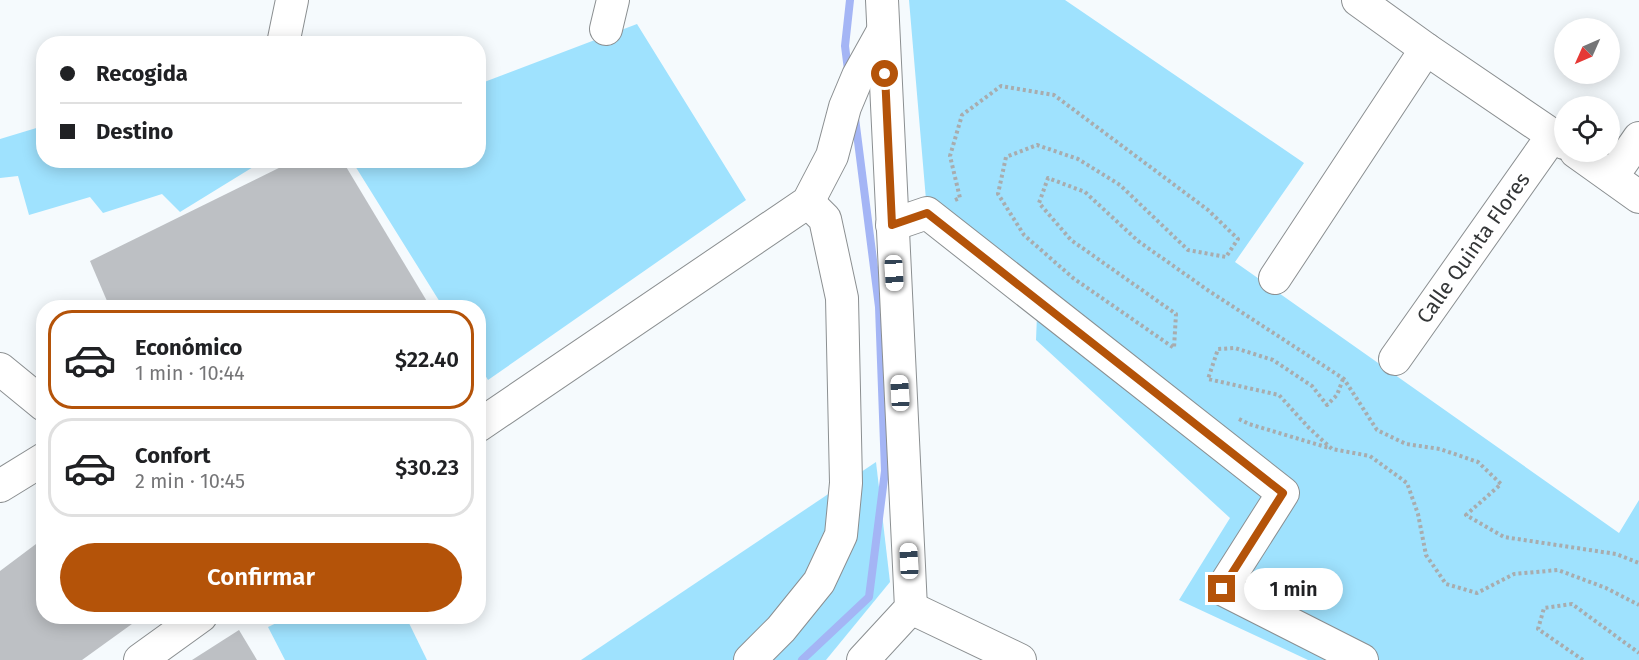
<!DOCTYPE html>
<html lang="es">
<head>
<meta charset="utf-8">
<style>
	:root { --surface:#fff; --page:#f6f6f6; --text:#202124; --muted:#757577; --line:#e0e0e0; --accent:#b45309 }
	body { margin:0; font-family:"Fira Sans",sans-serif; background:var(--page); color:var(--text); height:100vh; display:flex; flex-direction:column; font-size:22px; white-space:nowrap }
	* { box-sizing:border-box; margin:0 }
	p { font-size:20px; color:var(--muted) }
	.icon { flex:none; width:33px; height:33px; fill:none; stroke:currentColor; stroke-width:2; stroke-linecap:round; stroke-linejoin:round }
	.map { position:relative; flex:1; overflow:hidden }
	.drawer { position:absolute; left:36px; top:300px; width:450px; height:324px; display:flex; flex-direction:column; background:var(--surface); border-radius:24px; box-shadow:0 3px 15px #0003 }
	.drawer>* { flex:none }
	.top-card { position:absolute; left:36px; top:36px; width:450px; height:132px; border-radius:24px; box-shadow:0 3px 15px #0003; display:grid; align-content:center; height:132px; padding:0 24px; background:var(--surface) }
	.needle { width:39px; rotate:225deg }
	.fabs { position:absolute; left:1554px; top:18px; display:grid; gap:12px }
	.fabs a { display:grid; place-items:center; width:66px; height:66px; border-radius:50%; background:var(--surface); box-shadow:0 3px 15px #0003; font-size:30px }
	.end { position:absolute; width:27px; height:27px; margin:-14px; border:8px solid #b45309; background:#fff; box-shadow:0 0 0 3px #fff }
	.from { border-radius:50% }
	.bubble { position:absolute; height:42px; border-radius:21px; background:var(--surface); box-shadow:0 3px 15px #0003; font-size:20px; font-weight:600; line-height:42px; text-align:center }
	.car { position:absolute; width:18px; height:36px; margin:-18px -9px; border-radius:8px; box-shadow:0 0 4px 2px #0007; background:linear-gradient(#fff 24%,#345 0 40%,#fff 0 76%,#345 0 86%,#fff 0) }
	.top-card b { display:flex; align-items:center; gap:21px; height:57px; font-size:22px }
	.top-card b+b { border-top:2px solid var(--line) }
	.top-card i { width:15px; height:15px; background:var(--text) }
	ul { padding:10px 0 0; list-style:none }
	li { display:flex; align-items:center; gap:18px; height:99px; margin:0 12px 9px; padding:0 12px; border:3px solid var(--line); border-radius:24px }
	li div { flex:1 }
	li b { display:block; font-size:22px }
	li em { font-style:normal; font-weight:600 }
	li.selected { border-color:var(--accent) }
	li>.icon { width:54px; height:54px; stroke-width:1.5 }
	.button { display:flex; gap:12px; margin-top:auto; padding:12px 24px }
	.button a { flex:1; height:69px; border-radius:36px; background:var(--accent); color:#fff; font-size:24px; font-weight:600; line-height:69px; text-align:center }
	.map>svg:first-child { display:block }
	.green { fill:#9fe2fe }
	.lines { fill:none; stroke-linecap:round; stroke-linejoin:round }
	.stream { stroke:#a4b5f5; stroke-width:8 }
	.building { fill:#bdc0c4 }
	.minor-casing { stroke:#8b8f91; stroke-width:34 }
	.path { stroke:#a8acae; stroke-width:4; stroke-dasharray:3 3; stroke-linecap:butt }
	.minor { stroke:#fff; stroke-width:32 }
	.route { stroke:#b45309; stroke-width:8 }
	.labels { text-anchor:middle; dominant-baseline:central; stroke-width:5; stroke-linejoin:round; paint-order:stroke }
	.street-label { font-size:21px; fill:#343637; stroke:#f5fafd }
</style>
</head>
<body>
<div class="map">
<svg width="1639" height="660" viewBox="0 0 1639 660">
	<rect width="100%" height="100%" fill="#f5fafd"/>
	<!-- green -->
	<g class="green">
		<path d="M909 0H1065L1304 163 1235 262 1619 533 1639 500V660H1308L1179 600 1230 518 1036 340 1037 315 929 235Z"/>
		<path d="M637 24 746 200 488 380 479 365 478 308 443 307 352 161 478 160 479 84Z"/>
		<path d="M43 126 44 160 263 161 180 212 162 194 103 213 90 197 29 215 18 176 0 178V139Z"/>
		<path d="M876 462 890 582 826 660H581Z"/>
		<path d="M289 617H406L427 660H285L268 627Z"/>
	</g>
	<g class="lines">
		<!-- stream -->
		<g class="stream">
			<path d="M848 70 845 46 850 0"/>
			<path d="M802 660 869 597 885 471 879 307 855 118"/>
		</g>
	</g>
	<!-- building -->
	<g class="building">
		<path d="M295 160H342L431 308H110L90 261Z"/>
		<path d="M44 538V616H143L82 660H0V571Z"/>
		<path d="M239 630 257 660H192Z"/>
	</g>
	<g class="lines">
		<defs>
			<g id="minor">
				<path d="M1358 0 1426 49 1564 143"/>
				<path d="M606 29 613 0"/>
				<path d="M283 44 292 0"/>
				<path d="M1576 152 1639 197"/>
				<path d="M1612 177 1639 138"/>
				<path d="M892 225 927 213 1283 493 1222 589 1362 660"/>
				<path d="M1275 278 1426 49"/>
				<path id="s1" d="M1395 359 1553 135"/>
				<path d="M0 369 44 405"/>
				<path d="M478 426 808 202 832 156 845 107 858 76 883 31"/>
				<path d="M0 486 44 459"/>
				<path d="M911 608 1020 660"/>
				<path d="M140 660 201 616"/>
				<path d="M750 660 781 629 819 582 841 535 846 483 842 298 825 219 808 202"/>
				<path d="M863 660 911 608 882 0"/>
			</g>
		</defs>
		<!-- minor casing -->
		<use href="#minor" class="minor-casing"/>
		<!-- path -->
		<g class="path">
			<path d="M955 200 960 198 950 156 962 115 1001 86 1054 95 1208 210 1238 239 1226 257 1188 250 1120 185 1078 159 1037 145 1006 157 998 194 1024 235 1073 278 1174 348 1176 314 1071 240 1039 203 1048 178 1085 192 1138 241 1209 291 1344 379 1377 430 1406 444 1440 449 1478 462 1501 484 1466 515 1504 537 1616 554 1639 563"/>
			<path d="M1343 379 1337 395 1327 405 1312 386 1273 360 1235 348 1218 349 1208 379 1279 395 1309 428 1332 449 1370 456 1407 483 1418 514 1426 555 1446 584 1477 593 1514 574 1558 570 1606 588 1639 605"/>
			<path d="M1239 419 1249 424 1329 448"/>
			<path d="M1583 660 1538 629 1544 608 1572 604 1639 653"/>
		</g>
		<!-- minor -->
		<use href="#minor" class="minor"/>
	</g>
	<g class="lines">
		<!-- route -->
		<path class="route" d="M885 74 892 225 927 213 1283 493 1222 589"/>
	</g>
	<g class="labels">
		<!-- street labels -->
		<g class="street-label">
			<text stroke="none"><textPath href="#s1" startOffset="136">Calle Quinta Flores</textPath></text>
		</g>
	</g>
</svg>
<div class="fabs">
<a><svg class="needle" viewBox="-14 -14 28 28"><path d="M0-13l5 13h-10z" fill="#e53935"/><path d="M0 13l5-13h-10z" fill="#757577"/></svg></a>
<a><svg class="icon" aria-label="locate" viewBox="0 0 24 24"><circle cx="12" cy="12" r="6"/><path d="M12 2v4M12 18v4M2 12h4M18 12h4"/></svg></a>
</div>
<i class="end from" style="left:885px;top:74px"></i>
<i class="end" style="left:1222px;top:589px"></i>
<div class="bubble" style="left:1244px;top:568px;width:99px">1 min</div>
<i class="car" style="left:894px;top:273px;rotate:177deg"></i>
<i class="car" style="left:900px;top:393px;rotate:357deg"></i>
<i class="car" style="left:909px;top:561px;rotate:357deg"></i>
<div class="top-card">
<b><i class="from"></i>Recogida</b>
<b><i></i>Destino</b>
</div>
<section class="drawer">
<ul>
<li class="selected"><svg class="icon" aria-label="car" viewBox="0 0 24 24"><path d="M5 17H2v-5l4-1 3-4h7l3 4 3 1v5h-3M9 17h6M6 11h13"/><circle cx="7" cy="17" r="2"/><circle cx="17" cy="17" r="2"/></svg><div><b>Económico</b><p>1 min · 10:44</p></div><em>$22.40</em></li>
<li><svg class="icon" aria-label="car" viewBox="0 0 24 24"><path d="M5 17H2v-5l4-1 3-4h7l3 4 3 1v5h-3M9 17h6M6 11h13"/><circle cx="7" cy="17" r="2"/><circle cx="17" cy="17" r="2"/></svg><div><b>Confort</b><p>2 min · 10:45</p></div><em>$30.23</em></li>
</ul>
<div class="button"><a>Confirmar</a></div>
</section>
</div>
</body>
</html>
